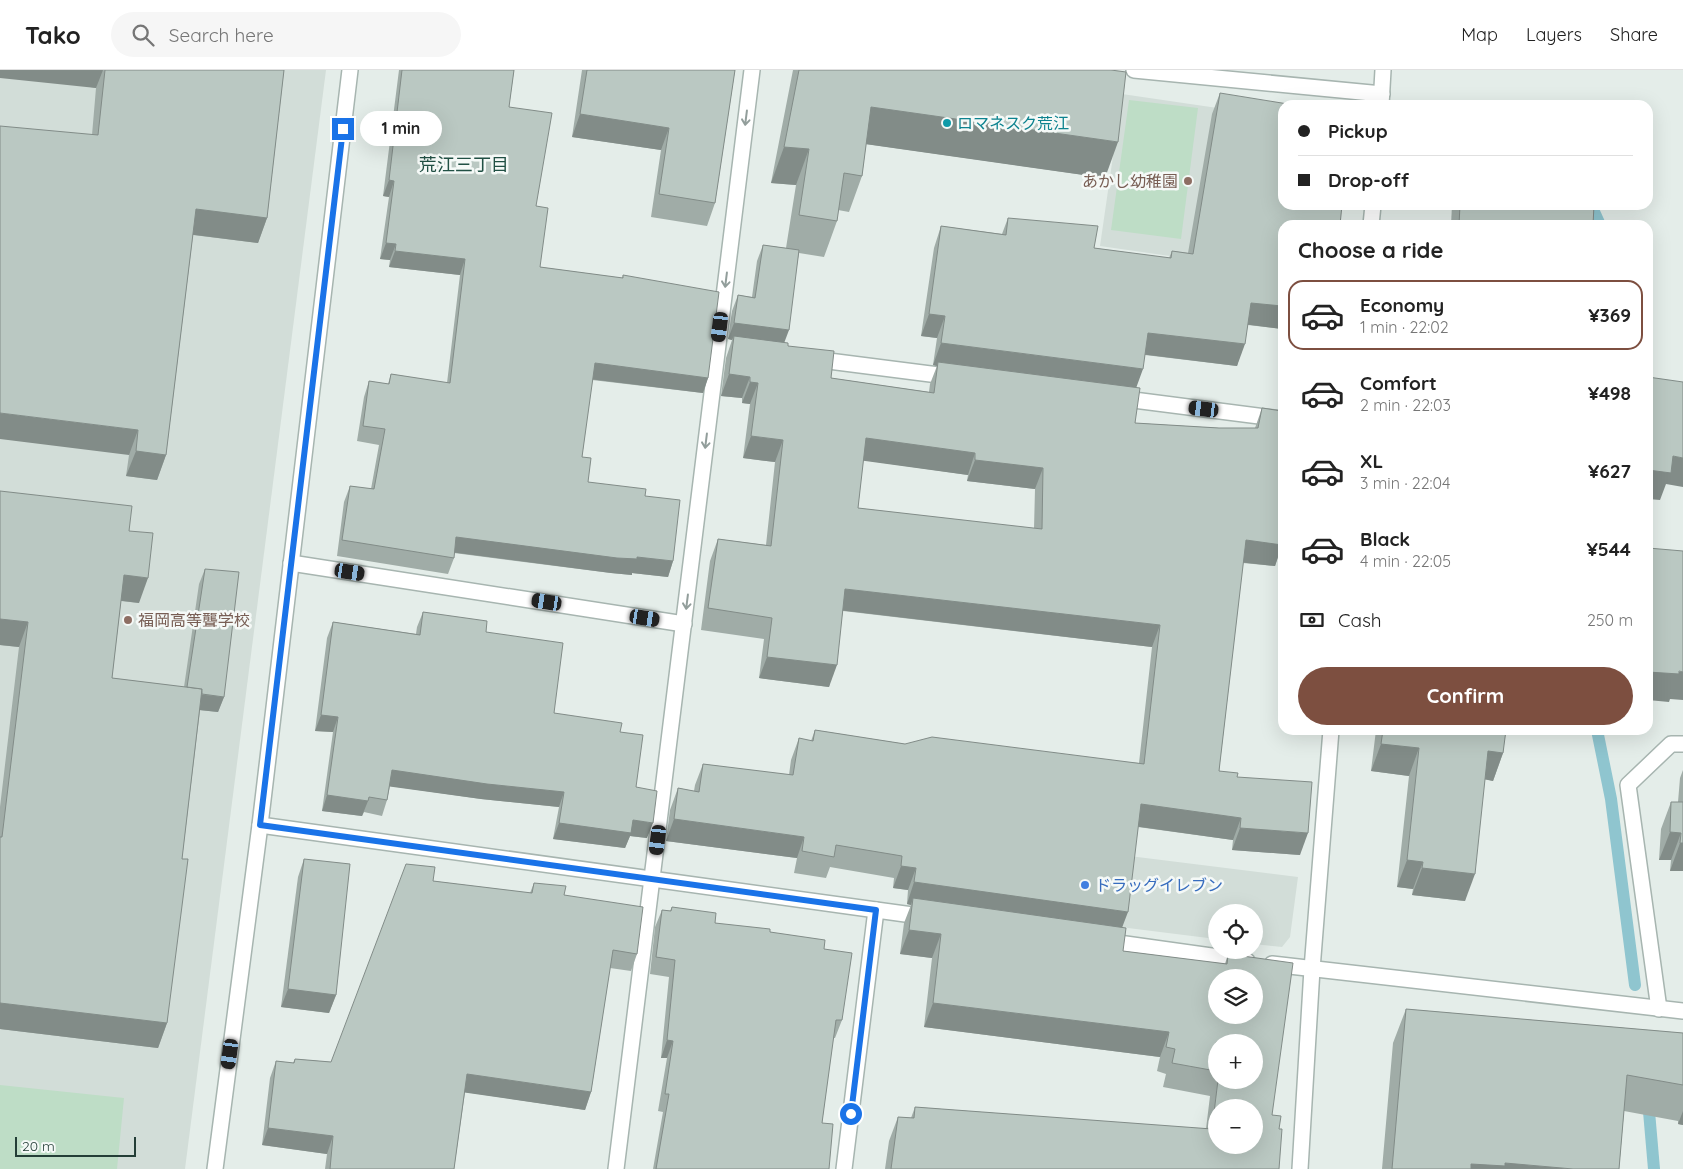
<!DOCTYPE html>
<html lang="en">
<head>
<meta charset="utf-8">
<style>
	:root { --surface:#fff; --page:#f6f6f6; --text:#222; --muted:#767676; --line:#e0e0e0; --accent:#7d4f40 }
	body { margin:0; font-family:Quicksand,"Noto Sans JP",sans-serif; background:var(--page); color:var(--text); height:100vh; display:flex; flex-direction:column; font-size:19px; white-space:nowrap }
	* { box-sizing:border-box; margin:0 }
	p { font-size:16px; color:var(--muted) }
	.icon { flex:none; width:28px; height:28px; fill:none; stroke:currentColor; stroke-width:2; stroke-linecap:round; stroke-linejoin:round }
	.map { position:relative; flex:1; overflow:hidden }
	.details { position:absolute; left:1278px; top:150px; width:375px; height:515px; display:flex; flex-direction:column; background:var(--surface); border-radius:15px; box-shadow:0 5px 20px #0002 }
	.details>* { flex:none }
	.guide { position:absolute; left:1278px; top:30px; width:375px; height:110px; border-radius:15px; box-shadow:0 5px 20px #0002; display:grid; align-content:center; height:110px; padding:0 20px; background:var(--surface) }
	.controls { position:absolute; left:1208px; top:834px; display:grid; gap:10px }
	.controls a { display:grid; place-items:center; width:55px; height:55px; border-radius:50%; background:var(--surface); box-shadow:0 5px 20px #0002; font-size:25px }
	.scale { position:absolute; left:15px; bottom:12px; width:121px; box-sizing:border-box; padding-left:5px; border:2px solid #243e37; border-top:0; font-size:14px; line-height:18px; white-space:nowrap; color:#243e37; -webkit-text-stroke:4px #f5f9f7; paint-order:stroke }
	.end { position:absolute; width:22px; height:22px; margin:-11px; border:6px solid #1a73e8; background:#fff; box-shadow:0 0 0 2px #fff }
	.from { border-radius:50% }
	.bubble { position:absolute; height:35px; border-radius:18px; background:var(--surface); box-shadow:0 5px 20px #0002; font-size:16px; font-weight:700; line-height:35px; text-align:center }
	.car { position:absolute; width:15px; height:30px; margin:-15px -8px; border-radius:6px; box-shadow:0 0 4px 1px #0007; background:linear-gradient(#222 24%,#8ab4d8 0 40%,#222 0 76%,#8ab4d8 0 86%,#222 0) }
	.guide b { display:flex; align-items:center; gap:18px; height:48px; font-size:19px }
	.guide b+b { border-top:1px solid var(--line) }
	.guide i { width:12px; height:12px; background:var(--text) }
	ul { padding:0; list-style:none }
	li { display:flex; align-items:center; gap:15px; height:70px; margin:0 10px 8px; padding:0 10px; border:2px solid transparent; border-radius:15px }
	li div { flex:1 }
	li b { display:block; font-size:19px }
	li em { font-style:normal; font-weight:700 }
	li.selected { border-color:var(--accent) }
	li>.icon { width:45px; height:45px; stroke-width:1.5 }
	h2 { padding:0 20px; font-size:22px; line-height:60px }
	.pay { display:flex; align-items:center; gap:12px; height:55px; padding:0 20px; font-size:19px }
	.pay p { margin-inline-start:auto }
	.cta { display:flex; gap:10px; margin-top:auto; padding:10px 20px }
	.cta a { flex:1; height:58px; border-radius:30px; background:var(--accent); color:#fff; font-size:20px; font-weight:700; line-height:58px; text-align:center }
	header { display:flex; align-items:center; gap:30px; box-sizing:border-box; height:70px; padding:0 25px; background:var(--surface); border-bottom:1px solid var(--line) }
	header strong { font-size:24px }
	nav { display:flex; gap:28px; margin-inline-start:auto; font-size:18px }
	.search { width:350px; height:45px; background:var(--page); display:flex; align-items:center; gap:12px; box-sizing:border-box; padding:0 18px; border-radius:28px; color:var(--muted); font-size:19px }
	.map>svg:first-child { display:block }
	.built { fill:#d2ddd8 }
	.green { fill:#beddc6 }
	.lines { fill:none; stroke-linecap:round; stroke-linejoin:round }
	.stream { stroke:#8fc5cf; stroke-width:12 }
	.minor-casing { stroke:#a7b5b0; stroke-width:18 }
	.tertiary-casing { stroke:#a7b5b0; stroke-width:18 }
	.minor { stroke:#fff; stroke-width:15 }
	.tertiary { stroke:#fff; stroke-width:15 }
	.wall { fill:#a0aca7; fill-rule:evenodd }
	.shaded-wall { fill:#828c88 }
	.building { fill:#bac8c2; stroke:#828c88; fill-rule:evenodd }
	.oneway { stroke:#929e9b }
	.route { stroke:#1a73e8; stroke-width:6 }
	.culture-dot { fill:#0f9aa8; stroke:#f5f9f7; stroke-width:2 }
	.education-dot { fill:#8d6e63; stroke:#f5f9f7; stroke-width:2 }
	.shop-dot { fill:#3f7fe0; stroke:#f5f9f7; stroke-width:2 }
	.labels { text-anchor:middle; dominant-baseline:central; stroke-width:5; stroke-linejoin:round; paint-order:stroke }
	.culture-label { font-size:16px; fill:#0d838f; stroke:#f5f9f7; text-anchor:start }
	.education-label { font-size:16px; fill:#785e54; stroke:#f5f9f7; text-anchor:end }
	.shop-label { font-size:16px; fill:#366cbe; stroke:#f5f9f7; text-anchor:start }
	.neighbourhood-label { font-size:18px; fill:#215044; stroke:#f5f9f7 }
</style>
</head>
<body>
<header>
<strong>Tako</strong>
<div class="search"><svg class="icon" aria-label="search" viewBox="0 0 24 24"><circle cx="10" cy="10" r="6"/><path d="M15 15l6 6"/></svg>Search here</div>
<nav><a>Map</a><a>Layers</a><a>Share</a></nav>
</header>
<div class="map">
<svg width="1683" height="1099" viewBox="0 0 1683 1099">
	<rect width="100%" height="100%" fill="#e4ede9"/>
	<!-- built -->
	<g class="built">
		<path d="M0 0H326L185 1099H0Z"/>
		<path d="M1122 24 1278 47 1253 198 1100 176Z"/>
		<path d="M1041 775 1298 807 1290 867 1282 877 1254 874V842H1216V869L1032 846Z"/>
	</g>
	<!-- green -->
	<g class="green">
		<path d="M1129 30 1198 38 1181 169 1111 160Z"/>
		<path d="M0 1015 124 1028 117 1099H0Z"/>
	</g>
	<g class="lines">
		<!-- stream -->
		<g class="stream">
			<path d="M1591 135 1600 155"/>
			<path d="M1597 660 1611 729 1635 915"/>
			<path d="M1648 1030 1654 1099"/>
		</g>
		<defs>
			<g id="minor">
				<path d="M1134 0 1382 24"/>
				<path d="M813 289 954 307"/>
				<path d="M1118 328 1282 349"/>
				<path d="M291 493 684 554"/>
				<path d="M260 755 927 847"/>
				<path d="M1104 871 1247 891"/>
				<path d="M1272 894 1683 941"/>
				<path d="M1659 939 1628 715 1671 674H1683"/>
				<path d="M616 1099 752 0"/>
				<path d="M844 1099 876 840"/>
			</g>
			<g id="tertiary">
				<path d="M1381 35 1383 0"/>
				<path d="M1371 155 1373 135"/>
				<path d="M215 1099 260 755 350 0"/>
				<path d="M1300 1099 1312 899 1331 660"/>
			</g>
		</defs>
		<!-- minor casing -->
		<use href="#minor" class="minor-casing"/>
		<!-- tertiary casing -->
		<use href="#tertiary" class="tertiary-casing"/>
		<!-- minor -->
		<use href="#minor" class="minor"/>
		<!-- tertiary -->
		<use href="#tertiary" class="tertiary"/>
	</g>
	<!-- wall -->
	<g class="wall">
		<path d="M0 0H284L267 148 258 173 193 165 166 385 157 410 126 406 129 385 92 65 96 18Z"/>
		<path d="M399 0H514L509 37 536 136 540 197 622 208 623 205 708 308 703 323 592 310 582 387 588 412 645 426 673 491 668 507 632 503V505L611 503 454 483V488L448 504 337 486 344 432 350 416 371 419 379 375 357 371 364 327 369 311 388 314 391 304 447 313 460 205 389 197 390 190 380 189 389 127 383 126Z"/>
		<path d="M582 0H735L715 133 707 156 651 147 661 80 572 67Z"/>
		<path d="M793 0H1111L1105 108 866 74 862 106 849 142 838 140 837 151 824 187 799 183 784 272 788 276 831 308 929 322 930 314 937 296 933 295 937 268 921 266 934 178 941 156 1002 164 1008 148 1094 178 1169 188 1172 181 1188 183 1212 44 1220 23 1282 259 1248 255 1237 296 1145 285 1136 317 1135 353 1219 358H1255L1262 338 1282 475 1275 496 1243 493 1219 701 1237 707 1300 785 1232 780 1233 770 1138 757 1122 857 1123 881 1225 894 1228 884 1272 1045 1279 1059V1099H885L889 1071 898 1047 911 1048 915 1037 1206 1059 1210 1026 1163 1017 1166 1004 1157 1001 1160 987 924 957 932 888 900 884 904 853 911 835 907 834 908 820 893 818 894 808 830 797 826 808 794 803 797 788 666 771 670 740 678 718 694 721 695 715 703 694 789 705 791 690 799 668 811 671 815 660 905 674 1139 693 1152 577 843 541 829 617 759 608 764 569 701 560 710 491 718 469 766 475 775 392 743 388 750 334 742 333V328L721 326 726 288 732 270 728 269 732 241 738 225 752 227 757 191 763 175 786 178 796 115 771 113ZM863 390 968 405 967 411 1035 419 1034 459 858 438ZM1216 972 1254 1010H1216Z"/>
		<path d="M1452 135H1594L1593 155H1451Z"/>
		<path d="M0 421 129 461 139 533 121 531 112 608 184 617 199 514 205 499 224 627 218 642 200 640 182 789 167 953 158 978 0 959V737L19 577 0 575Z"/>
		<path d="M423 542 486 562 554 643 620 662 636 717 647 768 630 766 625 778 553 769 559 737 481 729 390 716 387 730 382 746 364 742 362 746 322 741 333 662 315 661 327 568 333 552 416 564 417 557Z"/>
		<path d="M1376 660H1514L1513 661H1505L1503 683 1493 711 1485 709 1465 831 1412 825 1413 819 1397 817 1409 706 1371 701Z"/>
		<path d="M1683 700V801H1670L1671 790H1659L1661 759 1671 732H1678L1680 708Z"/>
		<path d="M304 789 336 925 329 943 281 937 298 807Z"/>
		<path d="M433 811 530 823 534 813 564 825 637 884 631 901 610 898 591 1022 585 1040 465 1022 454 1099H325L327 1084 262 1075 270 1008 276 991 293 993 295 989 331 992Z"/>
		<path d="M672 837 715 853 770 862 824 879 842 950 835 968H833L822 1053 829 1099H653L663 1042 658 1041 667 988H661L669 907 650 904 655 857 662 840 670 841Z"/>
		<path d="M1406 939 1683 963V1055L1678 1054V1051L1624 1041 1619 1099H1382L1393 973Z"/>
	</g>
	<!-- shaded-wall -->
	<g class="shaded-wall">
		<path d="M0 0H103L96 18 0 8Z"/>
		<path d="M871 37 1118 72 1105 108 858 73Z"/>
		<path d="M580 44 669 58 661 80 572 67Z"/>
		<path d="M784 77 809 79 796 115 771 113Z"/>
		<path d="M389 110 394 111 389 127 383 126Z"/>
		<path d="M196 139 267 148 258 173 187 164Z"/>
		<path d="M386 173 396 174 390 190 380 189Z"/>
		<path d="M395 181 465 189 460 205 389 197Z"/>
		<path d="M1251 233 1282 236V259L1243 254Z"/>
		<path d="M929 244 945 246 937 268 921 266Z"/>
		<path d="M734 253 789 260 783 276 734 266 732 270 728 269Z"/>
		<path d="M1148 263 1245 274 1237 296 1140 284Z"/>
		<path d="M941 273 1143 299 1135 321 938 292 937 296 933 295Z"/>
		<path d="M595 293 708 308 703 323 589 309Z"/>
		<path d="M729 304 750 307 742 328 721 326Z"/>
		<path d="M750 312 758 313 750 334 742 333Z"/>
		<path d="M0 343 138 360 129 385 0 369Z"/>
		<path d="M751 366 783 370 775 392 743 388Z"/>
		<path d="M866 368 975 383 968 405 858 390Z"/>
		<path d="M136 381 166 385 157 410 126 406Z"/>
		<path d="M1673 386 1683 388V417L1666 414 1660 430 1648 429V400Z"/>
		<path d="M975 390 1043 398 1035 419 967 411Z"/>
		<path d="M456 467 637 487 673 491 668 507 632 503V505L611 503 450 482Z"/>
		<path d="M1246 470 1282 475 1275 496 1238 492Z"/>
		<path d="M124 505 148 508 139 533 115 530Z"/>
		<path d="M845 519 1160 555 1152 577 838 540Z"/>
		<path d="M0 549 28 552 19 577 0 575Z"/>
		<path d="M767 587 837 595 829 617 759 608Z"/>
		<path d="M1648 602H1683V630L1670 629 1669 632 1648 630Z"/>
		<path d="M186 623 224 627 218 642 180 638Z"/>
		<path d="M321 645 338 647 333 662 315 661Z"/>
		<path d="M1499 660H1514L1513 661Z"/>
		<path d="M1381 674 1419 678 1409 706 1371 701Z"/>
		<path d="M1488 681 1503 683 1493 711 1478 708Z"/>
		<path d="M392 700 564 722 559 737 481 729 386 716Z"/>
		<path d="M327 725 368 731 362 746 322 741Z"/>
		<path d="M1141 734 1241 748 1233 770 1133 756Z"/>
		<path d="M674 749 804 767 797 788 666 771Z"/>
		<path d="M633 750 653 753 647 768 630 766 625 778 553 769 559 753Z"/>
		<path d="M1240 758 1308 763 1300 785 1232 780Z"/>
		<path d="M1670 762 1681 763 1671 790H1659Z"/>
		<path d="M1680 773H1683V801H1670Z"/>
		<path d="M1407 790 1423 792 1413 819 1397 817Z"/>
		<path d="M901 796 916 798 908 820 893 818Z"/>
		<path d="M1422 798 1475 804 1465 831 1412 825Z"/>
		<path d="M914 812 1128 842 1120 863 913 828 911 835 907 834Z"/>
		<path d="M909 860 941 864 932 888 900 884Z"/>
		<path d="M288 919 336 925 329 943 281 937Z"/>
		<path d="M0 933 167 953 158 978 0 959Z"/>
		<path d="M933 933 1169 962 1160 987 924 957Z"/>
		<path d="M667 970 673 971 667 988H661Z"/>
		<path d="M467 1004 591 1022 585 1040 461 1022Z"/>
		<path d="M1683 1041V1055L1678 1054Z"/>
		<path d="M268 1058 333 1066 327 1084 262 1075Z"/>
		<path d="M1505 1093 1573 1099H1469L1471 1094Z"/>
	</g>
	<!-- building -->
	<g class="building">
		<path d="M105 0H284L267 148 196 139 166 385 136 381 138 360 0 343V56L98 65Z"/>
		<path d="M402 0H514L509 37 552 43 536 136 548 138 540 197 623 208V205L719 222 708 308 595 293 582 387 591 388 588 412 646 419 645 426 680 430 673 491 637 487V489L617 488 456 467 454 488 342 470 350 416 374 419 385 359 363 356 369 311 389 314 391 304 450 313 465 189 395 181 396 174 386 173 394 111 389 110Z"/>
		<path d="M587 0H735L715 133 659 124 669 58 580 44Z"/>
		<path d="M799 0H1111L1126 2 1118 72 871 37 862 106 844 103 837 151 799 145 809 79 784 77Z"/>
		<path d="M1220 23 1294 35H1282V135H1342L1340 155H1282V236L1251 233 1245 274 1148 263 1143 299 941 273 945 246 929 244 941 156 1006 165 1008 148 1098 156 1094 178 1171 188 1172 181 1193 184Z"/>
		<path d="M1460 135H1594L1593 155H1459Z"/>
		<path d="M763 175 799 180 789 260 734 253 738 225 755 228Z"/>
		<path d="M734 266 788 273V276L834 281 831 308 934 323 938 292 1140 318 1135 353 1219 358H1258L1262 338 1282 341V475L1246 470 1219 701 1238 703 1237 707 1312 712 1308 763 1240 758 1241 748 1141 734 1128 842 914 812 916 798 901 796 902 786 836 775 834 787 802 781 804 767 674 749 678 718 699 722 703 694 793 705 799 668 813 671 815 660 905 674 932 667 1144 694 1160 555 845 519 837 595 767 587 772 548 708 538 718 469 771 476 783 370 751 366 758 313 750 312V307L729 304ZM866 368 975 383V390L1043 398 1042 459 858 438Z"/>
		<path d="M1648 307 1683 312V388L1673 386 1671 403 1648 400Z"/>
		<path d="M0 421 132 436 129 461 153 463 148 508 124 505 112 608 202 619 182 789H188L167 953 0 933V767H2L28 552 0 549Z"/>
		<path d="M1648 478 1683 481V602L1679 601V604L1648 602Z"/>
		<path d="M205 499 239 502 224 627 202 624V619L187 617Z"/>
		<path d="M423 542 487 551 486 562 563 573 554 643 622 653 620 662 643 665 636 717 657 721 653 753 633 750 631 763 559 753 564 722 487 714 392 700 387 730 369 727 368 731 327 725 338 647 321 645 333 552 420 565Z"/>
		<path d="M1383 660H1506L1503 683 1488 681 1475 804 1422 798 1423 792 1407 790 1419 678 1381 674Z"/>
		<path d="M1671 732H1683V773H1680L1681 763 1670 762Z"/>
		<path d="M304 789 350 794 336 925 288 919Z"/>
		<path d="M406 794 435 797 433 811 532 823 534 813 566 816 564 825 643 837 637 884 613 880 591 1022 467 1004 454 1099H330L333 1066 268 1058 276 991 294 993 295 989 331 992Z"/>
		<path d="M913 828 1126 858 1123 881 1227 894 1228 884 1293 893 1272 1045 1281 1046 1279 1059H1282L1279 1099H891L898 1047 914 1048 915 1037 1212 1059 1218 1010H1254V972H1216V1001L1172 993 1175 979 1166 977 1169 962 933 933 941 864 909 860ZM1216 908H1254V945H1216ZM1216 1038H1254V1075H1216Z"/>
		<path d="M672 837 716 843 715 853 770 859V862L825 870 824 879 852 883 842 950H836L822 1053 833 1054 829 1099H656L669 1024H665L673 971 667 970 675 890 656 887 662 840 671 841Z"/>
		<path d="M1406 939 1683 963V1015L1627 1005 1619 1099H1573L1505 1093V1096L1471 1094V1099H1392Z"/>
	</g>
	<!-- one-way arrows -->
	<defs><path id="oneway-shaft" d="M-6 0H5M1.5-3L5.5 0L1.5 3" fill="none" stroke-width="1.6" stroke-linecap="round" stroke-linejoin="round" transform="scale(1.25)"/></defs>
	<g class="oneway">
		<use href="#oneway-shaft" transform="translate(746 48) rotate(97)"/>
		<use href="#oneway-shaft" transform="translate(726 210) rotate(97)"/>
		<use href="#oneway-shaft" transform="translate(706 371) rotate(97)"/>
		<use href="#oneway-shaft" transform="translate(687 532) rotate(97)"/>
	</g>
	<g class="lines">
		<!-- route -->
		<path class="route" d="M343 59 260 755 876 840 851 1044"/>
	</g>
	<!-- markers -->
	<circle class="culture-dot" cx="947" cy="53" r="5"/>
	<g class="education-dot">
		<circle cx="1188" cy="111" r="5"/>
		<circle cx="128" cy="550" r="5"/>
	</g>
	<circle class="shop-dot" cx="1085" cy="815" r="5"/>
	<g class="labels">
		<!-- culture labels -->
		<g class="culture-label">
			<text x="957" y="53">ロマネスク荒江</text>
		</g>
		<!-- education labels -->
		<g class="education-label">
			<text x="1178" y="111">あかし幼稚園</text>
			<text x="138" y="550" text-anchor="start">福岡高等聾学校</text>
		</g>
		<!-- shop labels -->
		<g class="shop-label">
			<text x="1095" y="815">ドラッグイレブン</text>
		</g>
		<!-- neighbourhood labels -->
		<g class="neighbourhood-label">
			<text x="464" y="94">荒江三丁目</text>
		</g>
	</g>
</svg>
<div class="controls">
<a><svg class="icon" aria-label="locate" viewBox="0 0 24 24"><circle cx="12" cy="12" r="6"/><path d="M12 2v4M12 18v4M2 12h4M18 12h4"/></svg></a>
<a><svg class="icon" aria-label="layers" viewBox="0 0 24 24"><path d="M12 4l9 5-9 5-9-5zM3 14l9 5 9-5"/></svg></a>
<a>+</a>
<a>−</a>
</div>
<div class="scale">20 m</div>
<i class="end from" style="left:851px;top:1044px"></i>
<i class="end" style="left:343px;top:59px"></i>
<div class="bubble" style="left:360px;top:41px;width:82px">1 min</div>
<i class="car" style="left:720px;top:257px;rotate:187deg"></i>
<i class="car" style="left:1204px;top:339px;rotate:277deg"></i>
<i class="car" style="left:350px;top:502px;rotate:99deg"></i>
<i class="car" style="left:547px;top:532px;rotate:279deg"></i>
<i class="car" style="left:645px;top:548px;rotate:99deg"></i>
<i class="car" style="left:658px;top:770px;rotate:187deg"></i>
<i class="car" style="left:230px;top:984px;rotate:188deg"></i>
<div class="guide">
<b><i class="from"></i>Pickup</b>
<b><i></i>Drop-off</b>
</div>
<section class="details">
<h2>Choose a ride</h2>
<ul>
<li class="selected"><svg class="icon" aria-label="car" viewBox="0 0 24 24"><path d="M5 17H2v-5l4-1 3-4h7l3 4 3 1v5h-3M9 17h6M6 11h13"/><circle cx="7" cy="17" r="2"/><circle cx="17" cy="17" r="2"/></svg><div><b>Economy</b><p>1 min · 22:02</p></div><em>¥369</em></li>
<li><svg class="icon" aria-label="car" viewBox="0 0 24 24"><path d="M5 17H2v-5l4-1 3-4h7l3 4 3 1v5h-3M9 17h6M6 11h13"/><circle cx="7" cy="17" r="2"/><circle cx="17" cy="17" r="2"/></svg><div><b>Comfort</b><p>2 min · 22:03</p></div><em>¥498</em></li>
<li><svg class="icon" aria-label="car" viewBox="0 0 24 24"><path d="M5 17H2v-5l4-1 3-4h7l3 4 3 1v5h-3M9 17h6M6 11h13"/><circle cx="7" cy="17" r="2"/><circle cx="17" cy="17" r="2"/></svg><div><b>XL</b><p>3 min · 22:04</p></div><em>¥627</em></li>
<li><svg class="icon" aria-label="car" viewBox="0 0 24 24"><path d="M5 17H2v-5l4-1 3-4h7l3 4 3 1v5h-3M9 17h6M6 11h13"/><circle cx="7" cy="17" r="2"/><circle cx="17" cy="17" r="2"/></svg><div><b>Black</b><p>4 min · 22:05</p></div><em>¥544</em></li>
</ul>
<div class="pay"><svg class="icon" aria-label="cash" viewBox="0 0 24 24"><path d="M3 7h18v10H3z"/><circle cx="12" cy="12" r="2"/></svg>Cash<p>250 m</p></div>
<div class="cta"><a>Confirm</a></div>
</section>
</div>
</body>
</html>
